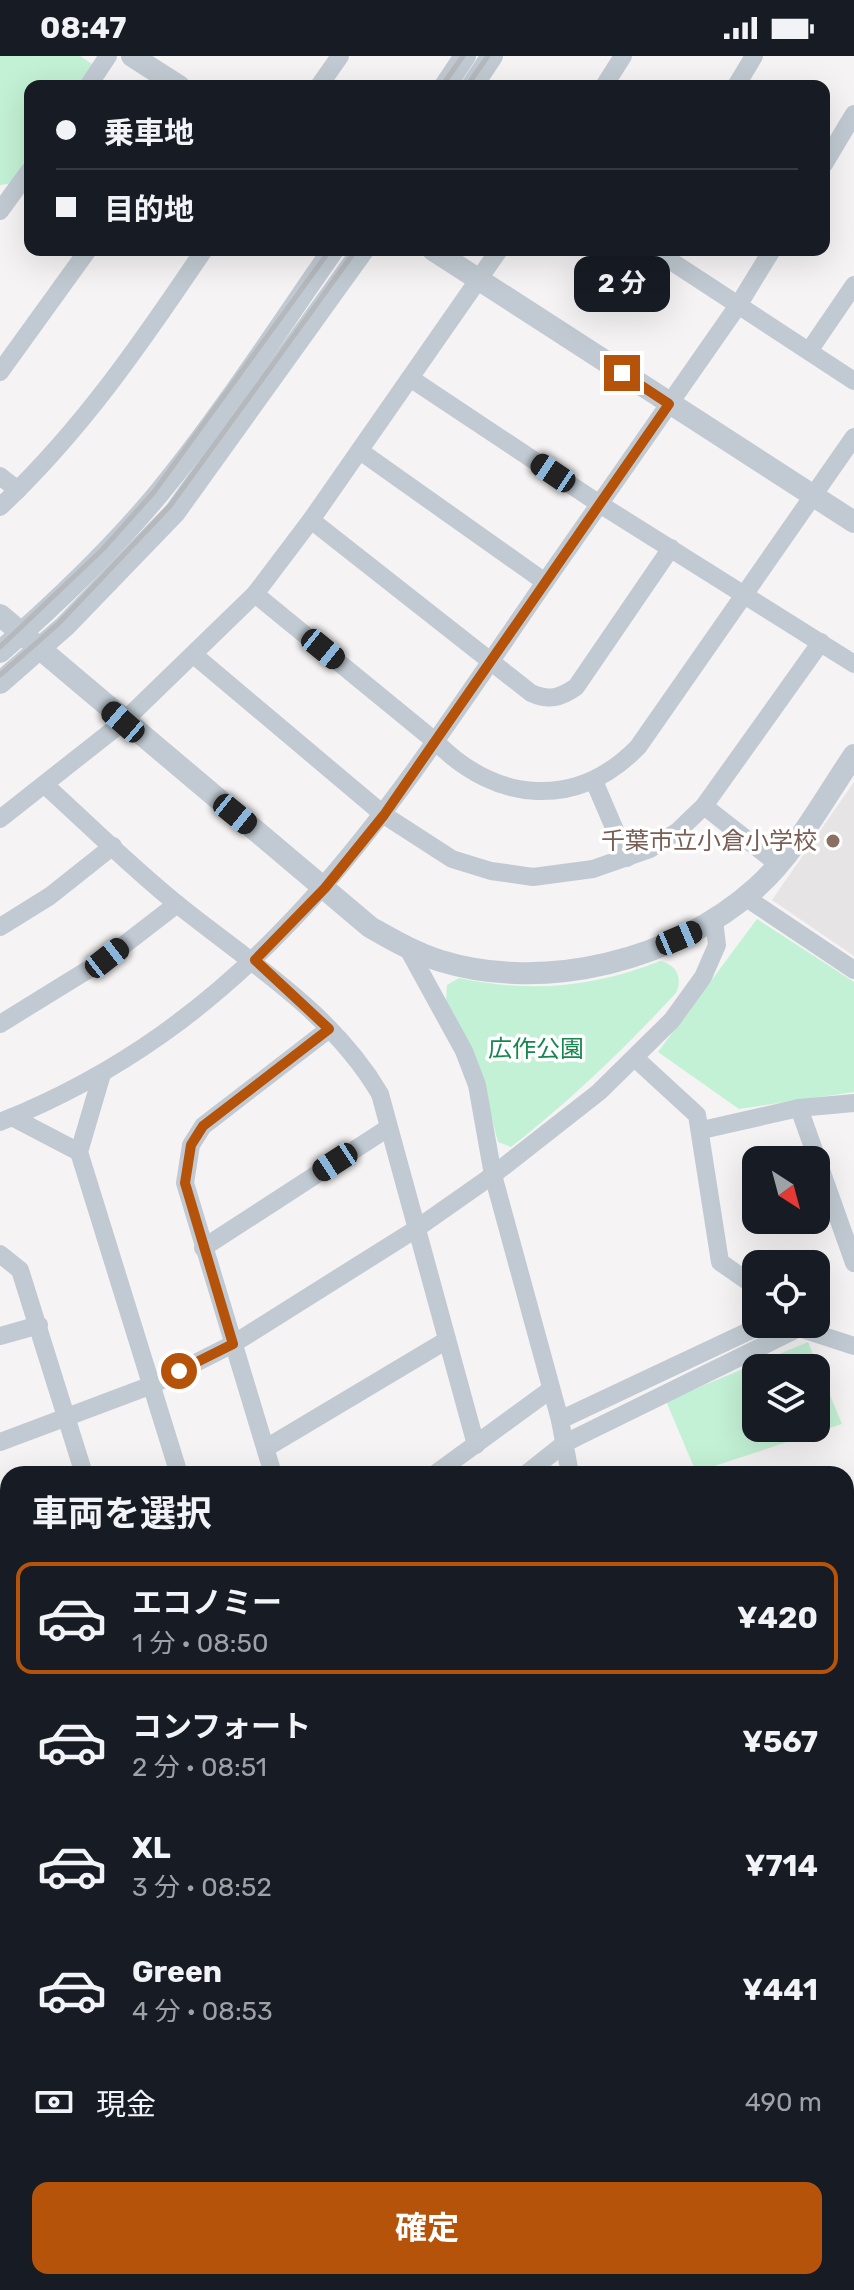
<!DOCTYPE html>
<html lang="ja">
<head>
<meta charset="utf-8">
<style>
	:root { --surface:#171b24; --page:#20242c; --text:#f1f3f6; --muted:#9ea1a6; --line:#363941; --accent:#b45309 }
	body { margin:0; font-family:Rubik,"Noto Sans JP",sans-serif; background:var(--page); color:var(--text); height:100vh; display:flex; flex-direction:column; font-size:30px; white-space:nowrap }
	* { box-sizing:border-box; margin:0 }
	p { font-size:26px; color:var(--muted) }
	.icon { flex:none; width:44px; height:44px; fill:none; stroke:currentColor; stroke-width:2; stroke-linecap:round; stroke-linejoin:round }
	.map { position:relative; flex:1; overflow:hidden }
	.drawer { position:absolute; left:0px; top:1410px; width:854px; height:824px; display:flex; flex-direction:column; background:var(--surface); border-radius:24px 24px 0 0; box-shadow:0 8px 32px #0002 }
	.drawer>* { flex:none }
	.guide { position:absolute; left:24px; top:24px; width:806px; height:176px; border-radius:16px; box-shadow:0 8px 32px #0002; display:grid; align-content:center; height:176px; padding:0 32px; background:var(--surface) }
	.needle { width:52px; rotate:144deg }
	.controls { position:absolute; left:742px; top:1090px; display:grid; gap:16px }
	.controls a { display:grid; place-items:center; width:88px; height:88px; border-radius:16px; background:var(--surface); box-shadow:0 8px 32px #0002; font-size:40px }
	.end { position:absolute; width:36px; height:36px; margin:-18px; border:10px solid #b45309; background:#fff; box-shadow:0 0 0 4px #fff }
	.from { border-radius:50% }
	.bubble { position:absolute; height:56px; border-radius:16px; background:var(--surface); box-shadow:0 8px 32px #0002; font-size:26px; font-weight:700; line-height:56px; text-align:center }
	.car { position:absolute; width:24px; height:48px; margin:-24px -12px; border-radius:10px; box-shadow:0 0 6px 2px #0007; background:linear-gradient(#222 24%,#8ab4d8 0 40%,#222 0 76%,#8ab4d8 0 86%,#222 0) }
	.guide b { display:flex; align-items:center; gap:28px; height:76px; font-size:30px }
	.guide b+b { border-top:2px solid var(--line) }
	.guide i { width:20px; height:20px; background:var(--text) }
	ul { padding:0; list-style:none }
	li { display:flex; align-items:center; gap:24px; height:112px; margin:0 16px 12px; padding:0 16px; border:4px solid transparent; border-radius:16px }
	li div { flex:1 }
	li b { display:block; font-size:30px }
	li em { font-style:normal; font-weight:700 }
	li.selected { border-color:var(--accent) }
	li>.icon { width:72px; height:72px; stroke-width:1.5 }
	h2 { padding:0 32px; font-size:36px; line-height:96px }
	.pay { display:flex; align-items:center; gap:20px; height:88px; padding:0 32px; font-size:30px }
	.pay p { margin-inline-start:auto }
	.action { display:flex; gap:16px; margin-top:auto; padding:16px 32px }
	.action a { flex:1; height:92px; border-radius:16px; background:var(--accent); color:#fff; font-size:32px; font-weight:700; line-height:92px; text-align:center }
	.status { display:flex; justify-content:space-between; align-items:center; height:56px; padding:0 40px; background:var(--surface); direction:ltr }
	.status svg { height:22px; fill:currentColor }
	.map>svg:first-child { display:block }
	.education { fill:#e6e4e5 }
	.green { fill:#c3f1d5; fill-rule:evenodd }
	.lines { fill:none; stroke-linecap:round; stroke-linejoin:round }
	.minor { stroke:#c1cad2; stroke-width:18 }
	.tertiary { stroke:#c1cad2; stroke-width:22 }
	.rail { stroke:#b5b8bd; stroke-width:5 }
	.route { stroke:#b45309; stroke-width:10 }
	.education-dot { fill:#8d6e63; stroke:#fff; stroke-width:3 }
	.labels { text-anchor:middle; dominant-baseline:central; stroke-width:7; stroke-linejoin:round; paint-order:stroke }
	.education-label { font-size:24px; fill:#785e54; stroke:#fff; text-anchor:end }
	.park-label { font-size:24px; fill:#17864f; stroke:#fff }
</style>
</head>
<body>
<div class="status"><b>08:47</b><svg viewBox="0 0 49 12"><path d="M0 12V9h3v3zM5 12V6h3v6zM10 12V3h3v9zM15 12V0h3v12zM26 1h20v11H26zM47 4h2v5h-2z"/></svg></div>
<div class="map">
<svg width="854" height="2234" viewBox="0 0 854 2234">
	<rect width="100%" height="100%" fill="#f5f3f3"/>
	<!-- education -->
	<path class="education" d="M854 726V900L772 844Z"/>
	<!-- green -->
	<g class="green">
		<path d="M0 0H80L92 8 77 30H30V101L13 127 0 129Z"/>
		<path d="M757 863 854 926V1036L739 1053 658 996Z"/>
		<path d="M660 905C677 909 683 922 676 937 624 993 571 1044 511 1091L498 1086 481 1020 446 945 447 929 459 922C530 937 592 932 660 905Z"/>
		<path d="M808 1286 842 1368 696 1416 666 1345ZM756 1312H816V1372H756Z"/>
		<path d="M854 1740V1832H846V1742Z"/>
	</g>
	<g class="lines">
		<!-- minor -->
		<g class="minor">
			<path d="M88 30 108 0"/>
			<path d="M319 30 340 0"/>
			<path d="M604 30 623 0"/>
			<path d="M736 30 754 0"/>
			<path d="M824 108 854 58"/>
			<path d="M0 155 30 114"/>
			<path d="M654 194 854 325"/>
			<path d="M809 295 854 229"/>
			<path d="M0 316 88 194"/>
			<path d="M410 322 601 449 854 608"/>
			<path d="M360 395 545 526"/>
			<path d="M0 420 18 434"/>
			<path d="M0 451C81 375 142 286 204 194"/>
			<path d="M311 464 531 637C549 645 560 642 576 631L671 492"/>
			<path d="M255 538 436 686C497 747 576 754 638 691L854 381"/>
			<path d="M194 599 384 759 452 803 491 815 533 821 593 813 650 793 678 775 704 750 821 586"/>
			<path d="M594 725 627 802"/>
			<path d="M45 729C89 769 131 811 177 848 249 906 332 956 380 1038L476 1389"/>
			<path d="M704 750 778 808"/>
			<path d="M0 763 123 666 255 538 311 464 499 194"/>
			<path d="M745 841 854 914"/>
			<path d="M0 871 50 840 113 790"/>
			<path d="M408 893 464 995 477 1029 493 1119 560 1364 570 1418"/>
			<path d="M0 968 107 902 177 848"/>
			<path d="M635 1002 697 1059 720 1206 756 1231"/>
			<path d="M102 1018 79 1096 179 1418"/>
			<path d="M799 1052 854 1207"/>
			<path d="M12 1061 79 1096"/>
			<path d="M0 1066C265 961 392 748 545 526 609 433 675 341 739 248L772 194"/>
			<path d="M702 1074 799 1052 854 1047"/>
			<path d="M203 1192 388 1072"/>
			<path d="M0 1198 20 1214 84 1418"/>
			<path d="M797 1268 799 1272 854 1290"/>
			<path d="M0 1280 39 1269"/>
			<path d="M560 1364 764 1268"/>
			<path d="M0 1386 152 1329 233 1288 416 1173 493 1119 599 1036 672 964 703 921 717 889 714 864"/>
			<path d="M266 1392 447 1284"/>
			<path d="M273 1418 185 1127 191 1089 203 1070 329 973"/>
			<path d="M435 1418 550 1334"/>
			<path d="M526 1418 565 1387 799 1272"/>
			<path d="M846 1456 854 1454"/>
			<path d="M0 1492 8 1490"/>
			<path d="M846 1524 854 1523"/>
			<path d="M0 1598 8 1596"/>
			<path d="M846 1619 854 1617"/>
			<path d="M0 1659 8 1656"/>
			<path d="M846 1683 854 1681"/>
			<path d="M0 1684 8 1717"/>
			<path d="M846 1905 854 1904"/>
			<path d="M846 2224 854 2209"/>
			<path d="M240 2226V2234"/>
			<path d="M586 2226V2234"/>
		</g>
		<!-- tertiary -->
		<g class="tertiary">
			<path d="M132 0 179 30"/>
			<path d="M445 30 465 0"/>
			<path d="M472 30 492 0"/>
			<path d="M433 194 854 466"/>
			<path d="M0 559 370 871C393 884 415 897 441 905 545 937 676 904 756 832 796 796 824 743 854 699"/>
			<path d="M0 596C56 547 111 495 159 437 222 360 276 276 333 194"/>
			<path d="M0 627 65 570 175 456 363 194"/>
			<path d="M846 2172H854"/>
			<path d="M0 2191H8"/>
		</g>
		<!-- rail -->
		<g class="rail">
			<path d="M442 30 463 0"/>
			<path d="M467 30 488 0"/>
			<path d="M0 591 102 494 154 436 330 194"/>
			<path d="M0 619 58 568 170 450 356 194"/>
		</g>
	</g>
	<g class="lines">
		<!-- route -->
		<path class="route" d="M179 1315 233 1288 185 1127 191 1089 203 1070 329 973 255 904 325 832 384 759 669 348 622 317"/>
	</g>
	<!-- markers -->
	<circle class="education-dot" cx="833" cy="785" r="8"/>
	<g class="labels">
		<!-- education labels -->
		<g class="education-label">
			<text x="817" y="785">千葉市立小倉小学校</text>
		</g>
		<!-- park labels -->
		<g class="park-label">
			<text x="536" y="993">広作公園</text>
		</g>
	</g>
</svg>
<div class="controls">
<a><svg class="needle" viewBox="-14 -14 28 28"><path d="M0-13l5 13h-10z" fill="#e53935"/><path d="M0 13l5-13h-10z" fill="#9ea1a6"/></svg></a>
<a><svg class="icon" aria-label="locate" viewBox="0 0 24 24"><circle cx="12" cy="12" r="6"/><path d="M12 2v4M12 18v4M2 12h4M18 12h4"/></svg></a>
<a><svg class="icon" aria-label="layers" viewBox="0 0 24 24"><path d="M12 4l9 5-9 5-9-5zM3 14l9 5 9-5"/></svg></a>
</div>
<i class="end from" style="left:179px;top:1315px"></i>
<i class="end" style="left:622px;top:317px"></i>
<div class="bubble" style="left:574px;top:200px;width:96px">2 分</div>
<i class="car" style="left:553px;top:417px;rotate:304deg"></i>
<i class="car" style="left:323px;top:593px;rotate:129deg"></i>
<i class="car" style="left:123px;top:666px;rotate:311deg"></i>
<i class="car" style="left:235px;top:758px;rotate:129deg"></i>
<i class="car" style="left:679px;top:882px;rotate:67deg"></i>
<i class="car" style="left:107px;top:902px;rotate:52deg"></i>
<i class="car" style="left:335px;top:1106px;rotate:237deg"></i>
<div class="guide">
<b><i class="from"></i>乗車地</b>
<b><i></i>目的地</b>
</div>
<section class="drawer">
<h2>車両を選択</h2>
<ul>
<li class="selected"><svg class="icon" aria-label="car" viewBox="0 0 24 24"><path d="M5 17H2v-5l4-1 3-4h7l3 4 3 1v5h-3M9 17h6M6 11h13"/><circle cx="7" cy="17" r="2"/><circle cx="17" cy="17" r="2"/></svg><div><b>エコノミー</b><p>1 分 · 08:50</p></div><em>¥420</em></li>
<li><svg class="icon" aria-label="car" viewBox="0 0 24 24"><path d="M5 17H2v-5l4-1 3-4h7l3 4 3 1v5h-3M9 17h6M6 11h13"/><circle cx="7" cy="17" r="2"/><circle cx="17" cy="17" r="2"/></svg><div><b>コンフォート</b><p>2 分 · 08:51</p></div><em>¥567</em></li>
<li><svg class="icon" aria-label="car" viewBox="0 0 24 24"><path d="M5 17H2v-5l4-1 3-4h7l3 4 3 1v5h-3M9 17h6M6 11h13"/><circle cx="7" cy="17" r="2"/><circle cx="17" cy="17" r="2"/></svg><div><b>XL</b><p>3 分 · 08:52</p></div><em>¥714</em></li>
<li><svg class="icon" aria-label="car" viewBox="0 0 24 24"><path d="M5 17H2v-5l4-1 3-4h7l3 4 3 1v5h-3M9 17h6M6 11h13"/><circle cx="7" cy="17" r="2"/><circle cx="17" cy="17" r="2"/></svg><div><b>Green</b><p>4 分 · 08:53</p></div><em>¥441</em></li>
</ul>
<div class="pay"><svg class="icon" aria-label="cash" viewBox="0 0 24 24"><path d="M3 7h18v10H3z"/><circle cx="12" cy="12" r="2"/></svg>現金<p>490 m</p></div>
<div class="action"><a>確定</a></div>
</section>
</div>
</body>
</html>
